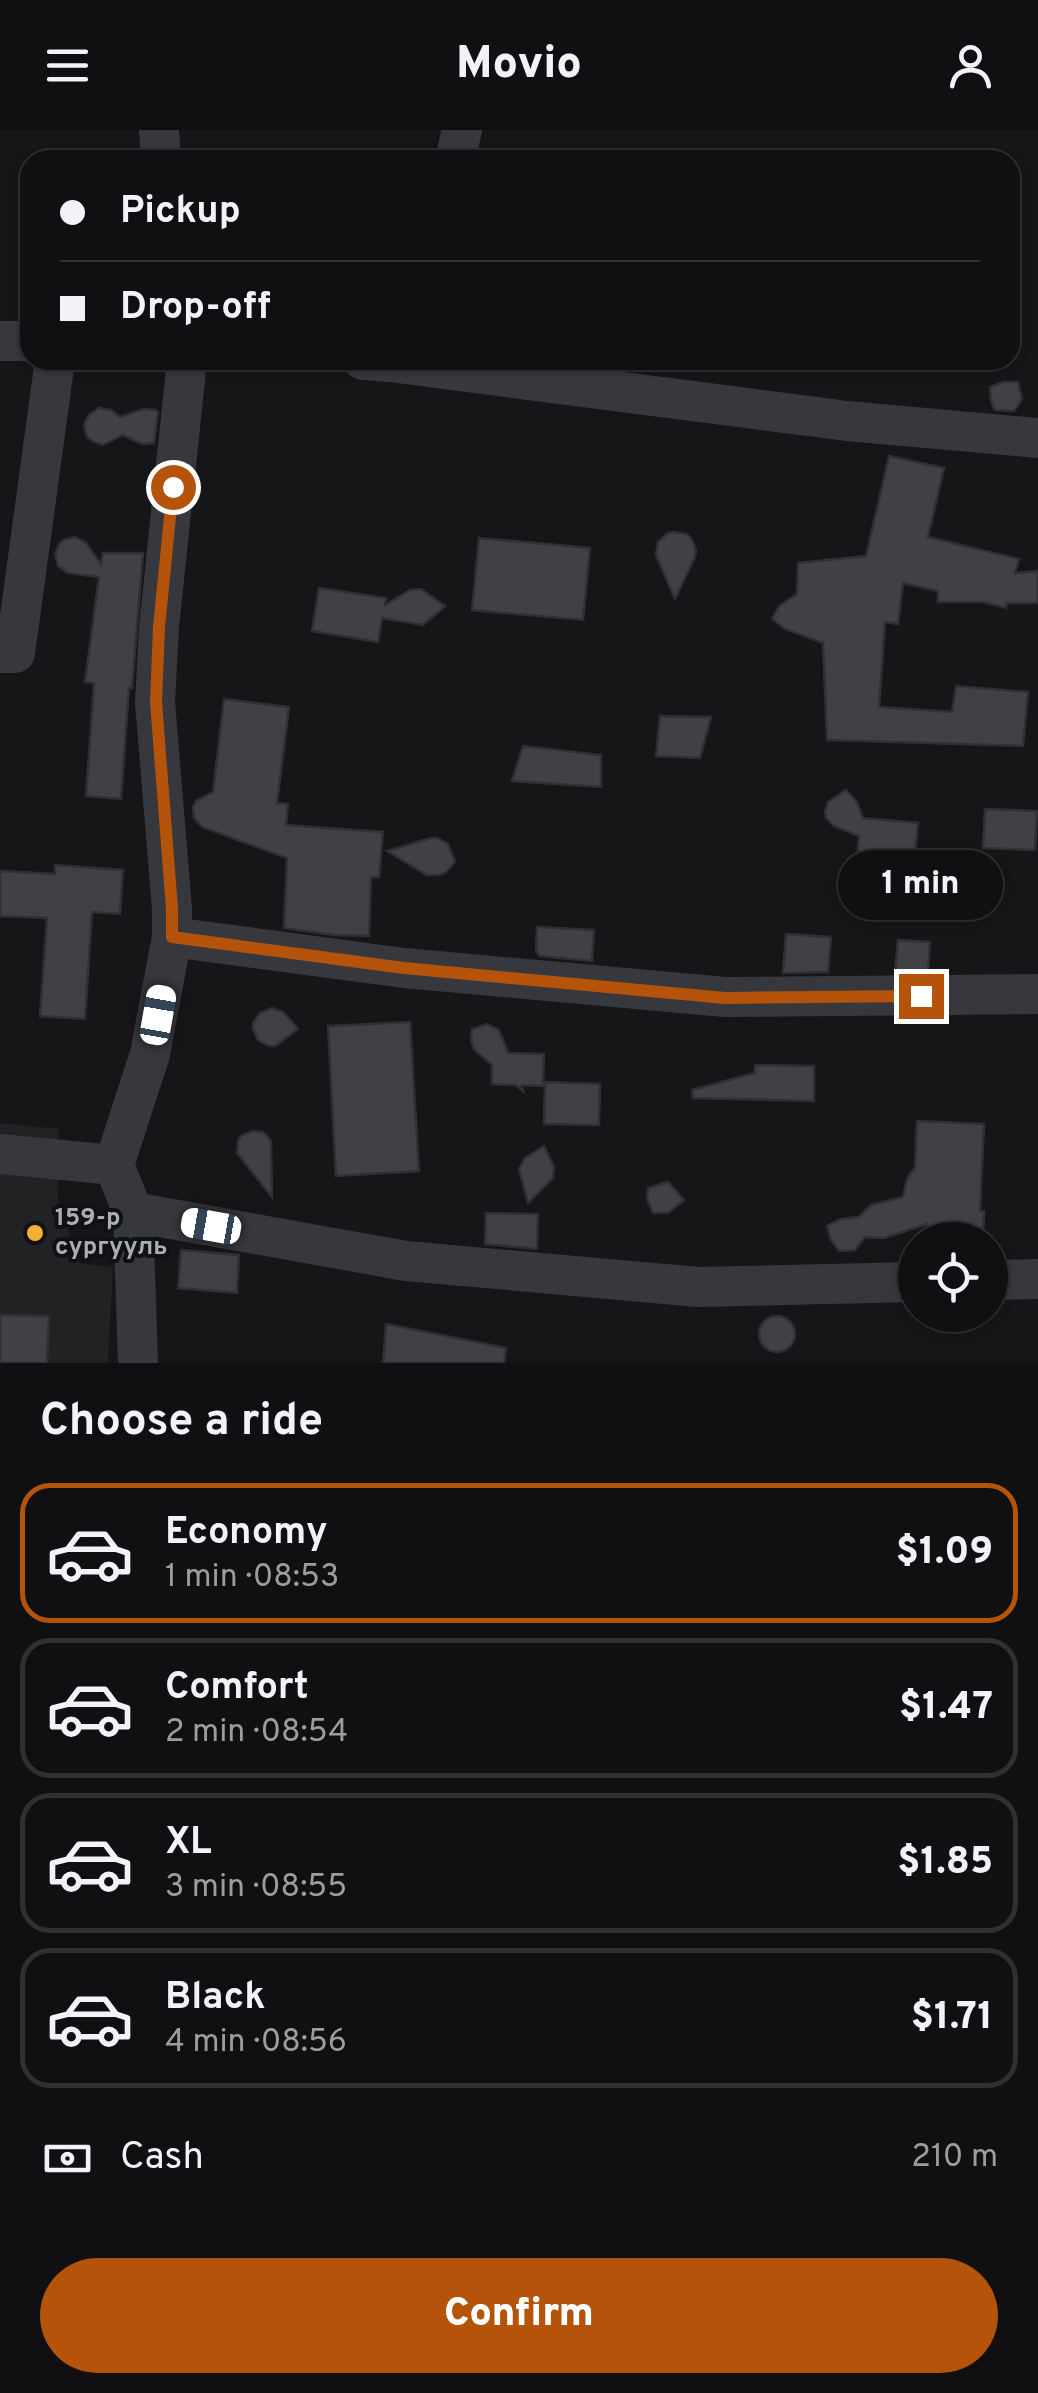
<!DOCTYPE html>
<html lang="en">
<head>
<meta charset="utf-8">
<style>
	:root { --surface:#101012; --page:#19191b; --text:#f1f3f6; --muted:#9c9d9f; --line:#303032; --accent:#b45309 }
	body { margin:0; font-family:Overpass,sans-serif; background:var(--page); color:var(--text); height:100vh; display:flex; flex-direction:column; font-size:38px; white-space:nowrap }
	* { box-sizing:border-box; margin:0 }
	p { font-size:32px; color:var(--muted) }
	.icon { flex:none; width:55px; height:55px; fill:none; stroke:currentColor; stroke-width:2; stroke-linecap:round; stroke-linejoin:round }
	.map { position:relative; height:1233px; overflow:hidden }
	.side { display:flex; flex-direction:column; background:var(--surface); flex:1 }
	.side>* { flex:none }
	.hud { position:absolute; left:20px; top:20px; width:1000px; height:220px; border-radius:30px; box-shadow:0 2px 8px #0004,0 0 0 2px var(--line); display:grid; align-content:center; height:220px; padding:0 40px; background:var(--surface) }
	.fabs { position:absolute; left:898px; top:1092px; display:grid; gap:20px }
	.fabs a { display:grid; place-items:center; width:110px; height:110px; border-radius:50%; background:var(--surface); box-shadow:0 2px 8px #0004,0 0 0 2px var(--line); font-size:50px }
	.end { position:absolute; width:45px; height:45px; margin:-22px; border:12px solid #b45309; background:#fff; box-shadow:0 0 0 5px #fff }
	.from { border-radius:50% }
	.bubble { position:absolute; height:70px; border-radius:35px; background:var(--surface); box-shadow:0 2px 8px #0004,0 0 0 2px var(--line); font-size:32px; font-weight:800; line-height:70px; text-align:center }
	.car { position:absolute; width:30px; height:60px; margin:-30px -15px; border-radius:12px; box-shadow:0 0 8px 2px #0007; background:linear-gradient(#fff 24%,#345 0 40%,#fff 0 76%,#345 0 86%,#fff 0) }
	.hud b { display:flex; align-items:center; gap:35px; height:95px; font-size:38px }
	.hud b+b { border-top:2px solid var(--line) }
	.hud i { width:25px; height:25px; background:var(--text) }
	ul { padding:0; list-style:none }
	li { display:flex; align-items:center; gap:30px; height:140px; margin:0 20px 15px; padding:0 20px; border:5px solid var(--line); border-radius:30px }
	li div { flex:1 }
	li b { display:block; font-size:38px }
	li em { font-style:normal; font-weight:800 }
	li.current { border-color:var(--accent) }
	li>.icon { width:90px; height:90px; stroke-width:1.5 }
	h2 { padding:0 40px; font-size:45px; line-height:120px }
	.pay { display:flex; align-items:center; gap:25px; height:110px; padding:0 40px; font-size:38px }
	.pay p { margin-inline-start:auto }
	.action { display:flex; gap:20px; margin-top:auto; padding:20px 40px }
	.action a { flex:1; height:115px; border-radius:60px; background:var(--accent); color:#fff; font-size:40px; font-weight:800; line-height:115px; text-align:center }
	header { display:flex; justify-content:space-between; align-items:center; height:130px; padding:0 40px; background:var(--surface); font-size:45px; font-weight:800 }
	.map>svg:first-child { display:block }
	.built { fill:#222225 }
	.building { fill:#404145; stroke:#303034; stroke-width:2.5 }
	.lines { fill:none; stroke-linecap:round; stroke-linejoin:round }
	.minor { stroke:#37383d; stroke-width:40 }
	.route { stroke:#b45309; stroke-width:12 }
	.poi-dot { fill:#f2b134; stroke:#111113; stroke-width:4 }
	.labels { text-anchor:middle; dominant-baseline:central; stroke-width:8; stroke-linejoin:round; paint-order:stroke }
	.poi-label { font-size:25px; font-weight:bold; fill:#a8adb8; stroke:#111113; text-anchor:start }
</style>
</head>
<body>
<header><svg class="icon" aria-label="menu" viewBox="0 0 24 24"><path d="M4 6h16M4 12h16M4 18h16"/></svg>Movio<svg class="icon" aria-label="person" viewBox="0 0 24 24"><circle cx="12" cy="8" r="4"/><path d="M4 21q1-7 8-7t8 7"/></svg></header>
<div class="map">
<svg width="1038" height="1233" viewBox="0 0 1038 1233">
	<rect width="100%" height="100%" fill="#161618"/>
	<!-- built -->
	<path class="built" d="M0 993 59 999 58 1071 80 1134 113 1137 108 1233H0Z"/>
	<!-- building -->
	<g class="building">
		<path d="M1003 252H1018L1022 269 1014 281 995 280 991 271 990 257Z"/>
		<path d="M99 278 111 280 120 287 144 279 155 280 158 282 154 313 142 314 123 305 103 315 92 311 87 307 84 295 89 285Z"/>
		<path d="M889 326 944 338 928 407 1019 429 1015 443 1038 441V473H1007L1006 478 983 472H938V461L903 453 898 494 885 492 879 577 952 582 956 556 1028 562 1023 616 827 610 823 513 785 499 772 489 779 476 797 464 798 433 866 426Z"/>
		<path d="M674 402 686 404 691 408 696 420 695 427 675 469 656 425 658 412 668 403Z"/>
		<path d="M75 407 86 413 101 434 103 423H143L132 558H129L121 669 86 666 94 553 85 552 99 447 68 443 58 436 55 424 59 414 64 410Z"/>
		<path d="M479 408 590 418 583 490 472 480Z"/>
		<path d="M319 458 386 468 385 475 410 460 421 459 445 476 423 495 382 488 378 512 312 501Z"/>
		<path d="M224 569 289 577 277 673 288 674 286 695 383 702 379 747H371L369 806 334 805 284 798 287 728 202 697 194 688 193 677 196 671 213 662Z"/>
		<path d="M660 586 711 587 700 628 656 626Z"/>
		<path d="M523 616 601 625V657L512 651Z"/>
		<path d="M846 660 857 672 863 688 918 693 914 733 857 728 859 706 834 696 826 688 825 682 828 672Z"/>
		<path d="M985 679 1037 681 1035 720 983 718Z"/>
		<path d="M431 708H437L448 714 455 732 445 743 439 745H427L387 721Z"/>
		<path d="M55 735 123 740 120 784 92 782 85 889 40 886 47 788 0 786V741L55 744Z"/>
		<path d="M537 797 594 800 592 831 539 826 536 820Z"/>
		<path d="M786 804 831 807 828 842 783 843Z"/>
		<path d="M898 810 930 812 928 841 895 842Z"/>
		<path d="M272 878 283 882 298 899 275 916H269L258 910 253 899V893L260 883Z"/>
		<path d="M410 892 419 1041 336 1046 328 896Z"/>
		<path d="M487 894 499 900 508 923 544 924 543 956 521 955 523 961 516 955 492 954V935L474 919 471 910 472 899Z"/>
		<path d="M755 935 814 936V971L693 968 692 960 755 943Z"/>
		<path d="M545 952 600 954 599 995 544 994Z"/>
		<path d="M917 991 984 994 980 1081H984L983 1110H926L927 1094 884 1108 865 1107 855 1120 839 1121 831 1110 827 1096 841 1089 859 1087 871 1075 903 1067 907 1049 915 1037Z"/>
		<path d="M252 1001 263 1002 271 1011 272 1067 237 1023 238 1011 241 1006Z"/>
		<path d="M544 1016 554 1037 553 1048 528 1073 519 1039 525 1028Z"/>
		<path d="M668 1052 684 1070 668 1083H653L647 1069 648 1058Z"/>
		<path d="M486 1083 538 1084 537 1119 485 1114Z"/>
		<path d="M181 1120 239 1125 237 1163 178 1158Z"/>
		<path d="M0 1185 49 1186 47 1233H0Z"/>
		<circle cx="777" cy="1204" r="18"/>
		<path d="M386 1194 506 1218 504 1233H383Z"/>
	</g>
	<g class="lines">
		<!-- minor -->
		<g class="minor">
			<path d="M159 0 161 30"/>
			<path d="M455 30 462 0"/>
			<path d="M0 211H30"/>
			<path d="M187 230 159 497 155 572 172 779V807L150 924 114 1035 133 1082 406 1131 699 1157 915 1152"/>
			<path d="M363 230 390 232 847 291 1038 308"/>
			<path d="M0 523H15L55 230"/>
			<path d="M172 807 404 838 725 867 1038 864"/>
			<path d="M0 1024 114 1035"/>
			<path d="M133 1082 138 1233"/>
			<path d="M990 1150 1038 1149"/>
		</g>
	</g>
	<g class="lines">
		<!-- route -->
		<path class="route" d="M173 357 159 497 156 572 172 779V807L404 838 725 868 921 866"/>
	</g>
	<!-- markers -->
	<circle class="poi-dot" cx="35" cy="1103" r="10"/>
	<g class="labels">
		<!-- poi labels -->
		<g class="poi-label">
			<text x="55" y="1089">159-р<tspan x="55" dy="29">сургууль</tspan></text>
		</g>
	</g>
</svg>
<div class="fabs">
<a><svg class="icon" aria-label="locate" viewBox="0 0 24 24"><circle cx="12" cy="12" r="6"/><path d="M12 2v4M12 18v4M2 12h4M18 12h4"/></svg></a>
</div>
<i class="end from" style="left:173px;top:357px"></i>
<i class="end" style="left:921px;top:866px"></i>
<div class="bubble" style="left:838px;top:720px;width:165px">1 min</div>
<i class="car" style="left:158px;top:885px;rotate:10deg"></i>
<i class="car" style="left:211px;top:1096px;rotate:280deg"></i>
<div class="hud">
<b><i class="from"></i>Pickup</b>
<b><i></i>Drop-off</b>
</div>
</div>
<section class="side">
<h2>Choose a ride</h2>
<ul>
<li class="current"><svg class="icon" aria-label="car" viewBox="0 0 24 24"><path d="M5 17H2v-5l4-1 3-4h7l3 4 3 1v5h-3M9 17h6M6 11h13"/><circle cx="7" cy="17" r="2"/><circle cx="17" cy="17" r="2"/></svg><div><b>Economy</b><p>1 min · 08:53</p></div><em>$1.09</em></li>
<li><svg class="icon" aria-label="car" viewBox="0 0 24 24"><path d="M5 17H2v-5l4-1 3-4h7l3 4 3 1v5h-3M9 17h6M6 11h13"/><circle cx="7" cy="17" r="2"/><circle cx="17" cy="17" r="2"/></svg><div><b>Comfort</b><p>2 min · 08:54</p></div><em>$1.47</em></li>
<li><svg class="icon" aria-label="car" viewBox="0 0 24 24"><path d="M5 17H2v-5l4-1 3-4h7l3 4 3 1v5h-3M9 17h6M6 11h13"/><circle cx="7" cy="17" r="2"/><circle cx="17" cy="17" r="2"/></svg><div><b>XL</b><p>3 min · 08:55</p></div><em>$1.85</em></li>
<li><svg class="icon" aria-label="car" viewBox="0 0 24 24"><path d="M5 17H2v-5l4-1 3-4h7l3 4 3 1v5h-3M9 17h6M6 11h13"/><circle cx="7" cy="17" r="2"/><circle cx="17" cy="17" r="2"/></svg><div><b>Black</b><p>4 min · 08:56</p></div><em>$1.71</em></li>
</ul>
<div class="pay"><svg class="icon" aria-label="cash" viewBox="0 0 24 24"><path d="M3 7h18v10H3z"/><circle cx="12" cy="12" r="2"/></svg>Cash<p>210 m</p></div>
<div class="action"><a>Confirm</a></div>
</section>
</body>
</html>
